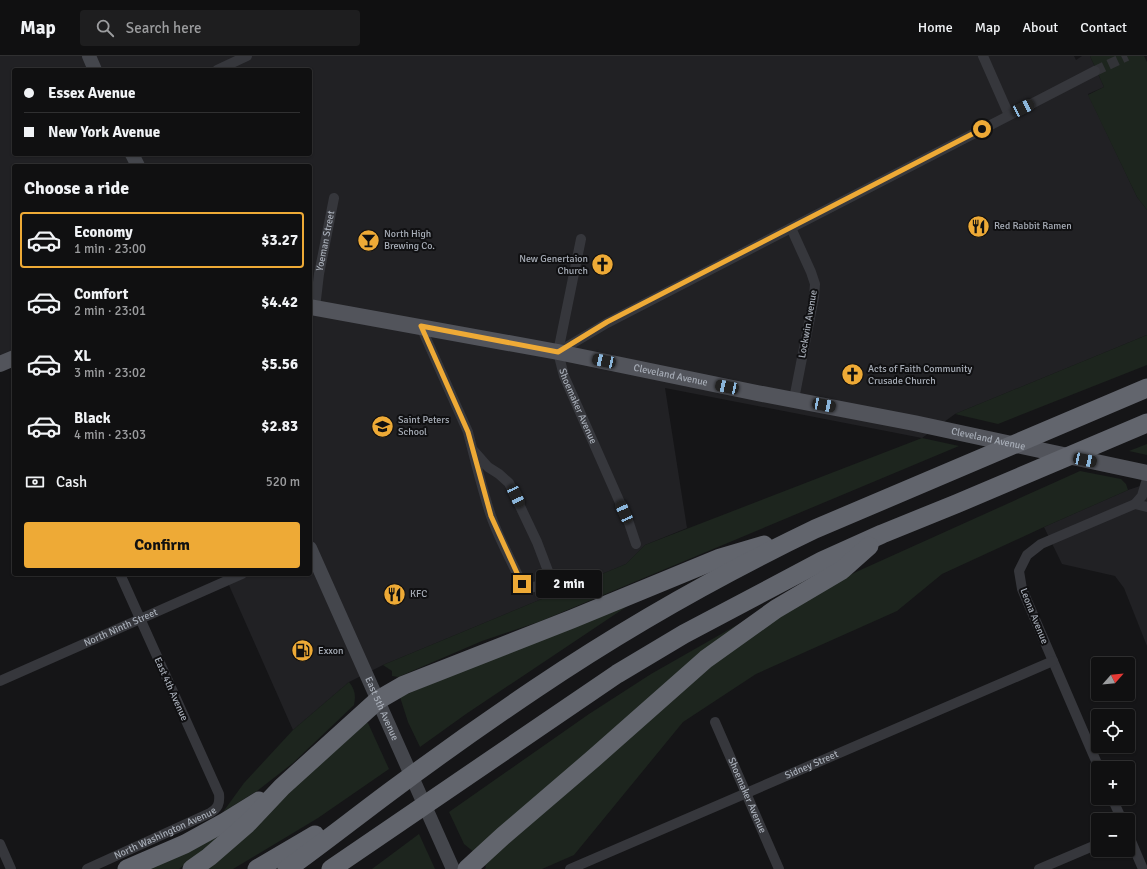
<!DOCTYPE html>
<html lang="en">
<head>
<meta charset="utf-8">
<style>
	:root { --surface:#101011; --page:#1e1e1f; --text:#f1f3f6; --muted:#9c9d9f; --line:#303031; --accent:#eeaa36 }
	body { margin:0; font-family:Signika,sans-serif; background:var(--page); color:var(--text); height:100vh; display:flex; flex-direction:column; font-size:15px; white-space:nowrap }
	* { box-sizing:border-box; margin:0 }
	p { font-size:13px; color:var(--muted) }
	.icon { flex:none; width:22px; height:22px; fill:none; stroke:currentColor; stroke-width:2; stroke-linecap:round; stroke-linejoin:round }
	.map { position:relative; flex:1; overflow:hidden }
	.drawer { position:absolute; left:12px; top:108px; width:300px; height:412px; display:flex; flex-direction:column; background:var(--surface); border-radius:4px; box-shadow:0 1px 3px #0004,0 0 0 1px var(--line) }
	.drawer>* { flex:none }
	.guide { position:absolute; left:12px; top:12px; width:300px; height:88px; border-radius:4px; box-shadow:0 1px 3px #0004,0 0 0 1px var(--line); display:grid; align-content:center; height:88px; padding:0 12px; background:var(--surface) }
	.needle { width:26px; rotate:63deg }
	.tools { position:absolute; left:1091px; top:601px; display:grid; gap:8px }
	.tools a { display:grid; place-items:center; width:44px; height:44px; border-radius:4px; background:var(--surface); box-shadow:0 1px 3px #0004,0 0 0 1px var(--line); font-size:20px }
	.end { position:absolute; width:18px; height:18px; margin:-9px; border:5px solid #eeaa36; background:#111; box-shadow:0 0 0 2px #111 }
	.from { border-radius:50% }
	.bubble { position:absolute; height:28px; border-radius:4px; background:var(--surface); box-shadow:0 1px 3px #0004,0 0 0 1px var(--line); font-size:13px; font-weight:800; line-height:28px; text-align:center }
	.car { position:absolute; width:12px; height:24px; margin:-12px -6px; border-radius:5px; box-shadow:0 0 3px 1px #0007; background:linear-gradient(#222 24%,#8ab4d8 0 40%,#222 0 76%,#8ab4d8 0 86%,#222 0) }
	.guide b { display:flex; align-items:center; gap:14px; height:38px; font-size:15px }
	.guide b+b { border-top:1px solid var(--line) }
	.guide i { width:10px; height:10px; background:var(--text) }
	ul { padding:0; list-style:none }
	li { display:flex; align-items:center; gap:12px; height:56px; margin:0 8px 6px; padding:0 4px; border:2px solid transparent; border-radius:4px }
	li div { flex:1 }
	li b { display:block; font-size:15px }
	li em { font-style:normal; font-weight:800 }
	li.selected { border-color:var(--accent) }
	li>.icon { width:36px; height:36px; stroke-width:1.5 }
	h2 { padding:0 12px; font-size:18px; line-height:48px }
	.pay { display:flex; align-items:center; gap:10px; height:44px; padding:0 12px; font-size:15px }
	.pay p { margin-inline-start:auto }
	.button { display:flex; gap:8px; margin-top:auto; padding:8px 12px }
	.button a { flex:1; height:46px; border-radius:4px; background:var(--accent); color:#111; font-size:16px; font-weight:800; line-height:46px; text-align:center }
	header { display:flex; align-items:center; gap:24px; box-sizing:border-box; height:56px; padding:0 20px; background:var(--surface); border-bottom:1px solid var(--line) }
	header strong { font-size:19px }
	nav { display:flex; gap:22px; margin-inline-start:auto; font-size:14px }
	.search { width:280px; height:36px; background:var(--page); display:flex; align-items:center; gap:10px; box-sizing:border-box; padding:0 14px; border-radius:4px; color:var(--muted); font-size:15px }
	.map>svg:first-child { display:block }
	.built { fill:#212124; fill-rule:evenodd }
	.green { fill:#1d251e }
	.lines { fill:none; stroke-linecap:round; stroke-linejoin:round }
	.street-tunnel { stroke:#323337; stroke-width:10; stroke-dasharray:10 5; stroke-linecap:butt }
	.street { stroke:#36373c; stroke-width:10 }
	.secondary { stroke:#44464c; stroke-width:14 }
	.primary { stroke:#52545b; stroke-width:16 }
	.highway { stroke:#62656d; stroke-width:19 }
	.route { stroke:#eeaa36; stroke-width:5 }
	.labels { text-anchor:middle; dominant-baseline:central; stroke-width:4; stroke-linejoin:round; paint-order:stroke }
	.poi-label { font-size:10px; fill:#a7adb7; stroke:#101012; text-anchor:start }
	.street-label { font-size:10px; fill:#a7adb7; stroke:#101012 }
</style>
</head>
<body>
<header>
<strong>Map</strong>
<div class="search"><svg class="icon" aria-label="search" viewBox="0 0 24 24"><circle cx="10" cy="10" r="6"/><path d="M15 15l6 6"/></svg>Search here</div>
<nav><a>Home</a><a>Map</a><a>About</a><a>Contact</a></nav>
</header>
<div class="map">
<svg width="1147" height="813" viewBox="0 0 1147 813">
	<rect width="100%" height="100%" fill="#151517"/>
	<!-- built -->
	<g class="built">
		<path d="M0 0H1074L1076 4 1082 0H1090L1104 31 1088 38 1137 141 1147 154V279L955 358 922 382 665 332 687 472 645 489 626 508 383 609 349 626 293 674 224 518H310V110H14V305L0 311ZM14 14H310V98H14Z"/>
		<path d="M1146 428H1147V590L1124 532 1115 520 1062 508 1044 471 1128 434Z"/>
	</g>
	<!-- green -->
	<g class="green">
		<path d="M1090 0H1144L1147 6V154L1137 141 1088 39 1104 31Z"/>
		<path d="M1147 279V309L998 368 955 358Z"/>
		<path d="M922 382 959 390 541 565 482 585 398 621 392 620V615L383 609 626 508 645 489Z"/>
		<path d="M1147 388V399L1129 395Z"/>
		<path d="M1080 415 1121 423 1126 428 1128 434 1044 471 942 518 897 555 756 618 683 666 574 799 542 813H485L486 811 484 808 735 590 806 542 856 516Z"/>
		<path d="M632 547 466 658 420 691 408 666 400 641 516 592Z"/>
		<path d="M751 561 475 797 464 788 449 756 589 658 651 618Z"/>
		<path d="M349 626C355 633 356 640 354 649L293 707 257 735 223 756 244 727 293 674Z"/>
		<path d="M365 667H368L389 713 318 762 233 813H203Z"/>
		<path d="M216 778 219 782 179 813H145Z"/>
		<path d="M419 778 435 813H372Z"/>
	</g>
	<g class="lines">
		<!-- street-tunnel -->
		<path class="street-tunnel" d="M1095 15 1127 0"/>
		<!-- street -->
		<g class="street">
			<path d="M983 0 1009 59"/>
			<path d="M217 14 247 0"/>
			<path d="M791 172 811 216 815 228 814 241 794 343"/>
			<path id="s1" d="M581 183 558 296 564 320 629 467 636 488"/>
			<path id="s2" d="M315 252 319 218 334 142"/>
			<path d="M421 271 468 376C475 404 482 433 491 460 499 483 512 506 522 528L529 532 538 530 546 524 548 515 537 486 509 427 499 418 488 411 473 394"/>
			<path d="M558 296 607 267 1095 15"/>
			<path d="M1135 448 1147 451"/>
			<path id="s3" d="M0 625 242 518"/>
			<path id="s4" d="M715 666 779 813"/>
			<path d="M1099 712 1022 533 1019 515 1027 499 1041 488 1135 448 1142 440 1147 423"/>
			<path d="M1112 742 1122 764"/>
			<path d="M1128 778 1143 813"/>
			<path d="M0 788 11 813"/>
			<path id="s5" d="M87 813 210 757C218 752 220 748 219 738L120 518"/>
			<path id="s6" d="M570 813 1053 605"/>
			<path d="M1039 813 1098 788"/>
		</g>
		<!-- secondary -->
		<g class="secondary">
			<path d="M89 0 95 14"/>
			<path d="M132 98 138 110"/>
			<path id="s7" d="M310 492 453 813"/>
		</g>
		<!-- primary -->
		<g class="primary">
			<path id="s8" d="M310 251 558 296 757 337 914 367 1147 417"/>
			<path d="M0 308 14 302"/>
		</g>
		<!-- highway -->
		<g class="highway">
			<path d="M127 813 185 788 225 766 259 745"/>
			<path d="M192 813 209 801 247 768 282 731 378 644 404 629 572 563 720 502 764 489"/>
			<path d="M257 813 315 779"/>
			<path d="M287 813C322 788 356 761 391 735 438 700 486 666 535 633 624 573 719 519 815 473L1147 332"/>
			<path d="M331 813 617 618 684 578 822 505 882 478 956 448 1147 367"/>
			<path d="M467 813 503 780 594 702 706 603 776 553 842 514 869 490"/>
		</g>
	</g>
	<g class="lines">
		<!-- route -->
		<path class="route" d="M522 528 491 460 468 376 421 270 558 296 607 266 982 73"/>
	</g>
	<!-- icons -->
	<defs>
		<symbol id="restaurant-disc" viewBox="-11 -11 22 22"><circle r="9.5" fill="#eeaa36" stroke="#101012"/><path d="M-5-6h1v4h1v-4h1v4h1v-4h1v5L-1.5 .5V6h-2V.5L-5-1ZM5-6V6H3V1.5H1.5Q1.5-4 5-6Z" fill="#111"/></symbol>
		<symbol id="bar-disc" viewBox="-11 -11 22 22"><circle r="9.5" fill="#eeaa36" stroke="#101012"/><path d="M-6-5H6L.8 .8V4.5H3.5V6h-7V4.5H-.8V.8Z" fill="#111"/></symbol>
		<symbol id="church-disc" viewBox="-11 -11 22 22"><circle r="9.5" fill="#eeaa36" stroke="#101012"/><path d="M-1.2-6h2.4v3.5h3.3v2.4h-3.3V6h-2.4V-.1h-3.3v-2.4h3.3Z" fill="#111"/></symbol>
		<symbol id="school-disc" viewBox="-11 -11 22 22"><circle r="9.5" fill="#eeaa36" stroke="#101012"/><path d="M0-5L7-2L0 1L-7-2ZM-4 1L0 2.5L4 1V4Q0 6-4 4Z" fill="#111"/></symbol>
		<symbol id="fuel-disc" viewBox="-11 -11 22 22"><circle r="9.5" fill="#eeaa36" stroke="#101012"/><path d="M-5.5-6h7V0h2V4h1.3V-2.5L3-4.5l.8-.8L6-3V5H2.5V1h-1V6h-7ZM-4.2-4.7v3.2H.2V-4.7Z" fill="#111"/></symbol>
	</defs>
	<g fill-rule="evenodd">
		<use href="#restaurant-disc" x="966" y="158" width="25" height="25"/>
		<use href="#bar-disc" x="356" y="172" width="25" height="25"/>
		<use href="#church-disc" x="590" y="196" width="25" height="25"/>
		<use href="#church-disc" x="840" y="306" width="25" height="25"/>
		<use href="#school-disc" x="370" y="358" width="25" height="25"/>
		<use href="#restaurant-disc" x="382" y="526" width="25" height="25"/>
		<use href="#fuel-disc" x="290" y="582" width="25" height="25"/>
	</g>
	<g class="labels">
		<!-- poi labels -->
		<g class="poi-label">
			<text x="994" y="170">Red Rabbit Ramen</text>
			<text x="384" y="178">North High<tspan x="384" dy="12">Brewing Co.</tspan></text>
			<text x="588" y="203" text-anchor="end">New Genertaion<tspan x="588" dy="12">Church</tspan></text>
			<text x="868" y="313">Acts of Faith Community<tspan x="868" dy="12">Crusade Church</tspan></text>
			<text x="398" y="364">Saint Peters<tspan x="398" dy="12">School</tspan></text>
			<text x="410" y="538">KFC</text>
			<text x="318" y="595">Exxon</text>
		</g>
		<!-- street labels -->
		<g class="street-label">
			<text stroke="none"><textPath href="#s2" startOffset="68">Yoeman Street</textPath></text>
			<text transform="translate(808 268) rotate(-80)">Lockwin Avenue</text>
			<text stroke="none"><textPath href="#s8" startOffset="367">Cleveland Avenue</textPath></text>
			<text stroke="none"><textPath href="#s1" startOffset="173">Shoemaker Avenue</textPath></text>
			<text stroke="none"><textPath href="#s8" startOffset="691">Cleveland Avenue</textPath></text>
			<text transform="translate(1034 560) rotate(68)">Leona Avenue</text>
			<text stroke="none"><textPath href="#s3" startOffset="132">North Ninth Street</textPath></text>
			<text transform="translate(171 633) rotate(66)">East 4th Avenue</text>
			<text stroke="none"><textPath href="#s7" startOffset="176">East 5th Avenue</textPath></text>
			<text stroke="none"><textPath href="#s6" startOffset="263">Sidney Street</textPath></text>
			<text stroke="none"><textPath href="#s4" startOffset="80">Shoemaker Avenue</textPath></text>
			<text stroke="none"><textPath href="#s5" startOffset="86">North Washington Avenue</textPath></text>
		</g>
	</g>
</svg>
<div class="tools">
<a><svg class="needle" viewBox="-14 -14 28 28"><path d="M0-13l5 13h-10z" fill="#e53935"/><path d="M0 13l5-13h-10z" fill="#9c9d9f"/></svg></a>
<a><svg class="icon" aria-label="locate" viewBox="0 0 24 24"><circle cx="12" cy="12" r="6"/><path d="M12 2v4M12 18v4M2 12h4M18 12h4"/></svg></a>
<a>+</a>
<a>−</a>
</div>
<i class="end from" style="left:982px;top:73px"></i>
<i class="end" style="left:522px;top:528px"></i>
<div class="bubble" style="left:536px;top:514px;width:66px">2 min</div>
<i class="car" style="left:1023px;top:52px;rotate:63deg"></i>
<i class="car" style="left:604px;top:305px;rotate:282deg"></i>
<i class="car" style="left:727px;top:331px;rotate:282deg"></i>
<i class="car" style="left:824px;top:349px;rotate:101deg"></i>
<i class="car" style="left:1085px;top:404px;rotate:102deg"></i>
<i class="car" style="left:516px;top:440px;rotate:155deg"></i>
<i class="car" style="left:624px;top:456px;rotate:336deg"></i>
<div class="guide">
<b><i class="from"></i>Essex Avenue</b>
<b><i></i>New York Avenue</b>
</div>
<section class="drawer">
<h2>Choose a ride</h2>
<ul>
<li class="selected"><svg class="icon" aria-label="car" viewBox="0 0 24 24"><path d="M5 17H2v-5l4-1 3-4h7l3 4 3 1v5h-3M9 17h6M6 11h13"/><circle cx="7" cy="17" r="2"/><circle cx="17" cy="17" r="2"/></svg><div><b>Economy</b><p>1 min · 23:00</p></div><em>$3.27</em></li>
<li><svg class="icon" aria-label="car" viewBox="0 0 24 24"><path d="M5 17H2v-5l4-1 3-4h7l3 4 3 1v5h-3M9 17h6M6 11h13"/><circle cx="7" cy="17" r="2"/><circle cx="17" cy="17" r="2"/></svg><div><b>Comfort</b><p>2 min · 23:01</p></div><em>$4.42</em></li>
<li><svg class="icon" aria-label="car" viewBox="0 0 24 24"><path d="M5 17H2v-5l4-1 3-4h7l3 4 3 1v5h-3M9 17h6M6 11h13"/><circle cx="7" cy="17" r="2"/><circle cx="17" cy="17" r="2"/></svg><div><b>XL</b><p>3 min · 23:02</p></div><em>$5.56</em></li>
<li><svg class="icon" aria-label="car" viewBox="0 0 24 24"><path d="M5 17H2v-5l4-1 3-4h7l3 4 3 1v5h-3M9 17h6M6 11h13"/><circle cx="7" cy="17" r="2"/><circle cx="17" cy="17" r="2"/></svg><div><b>Black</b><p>4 min · 23:03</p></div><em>$2.83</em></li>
</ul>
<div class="pay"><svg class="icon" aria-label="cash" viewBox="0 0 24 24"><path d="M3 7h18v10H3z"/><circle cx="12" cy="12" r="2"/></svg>Cash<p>520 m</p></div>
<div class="button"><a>Confirm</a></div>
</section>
</div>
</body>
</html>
